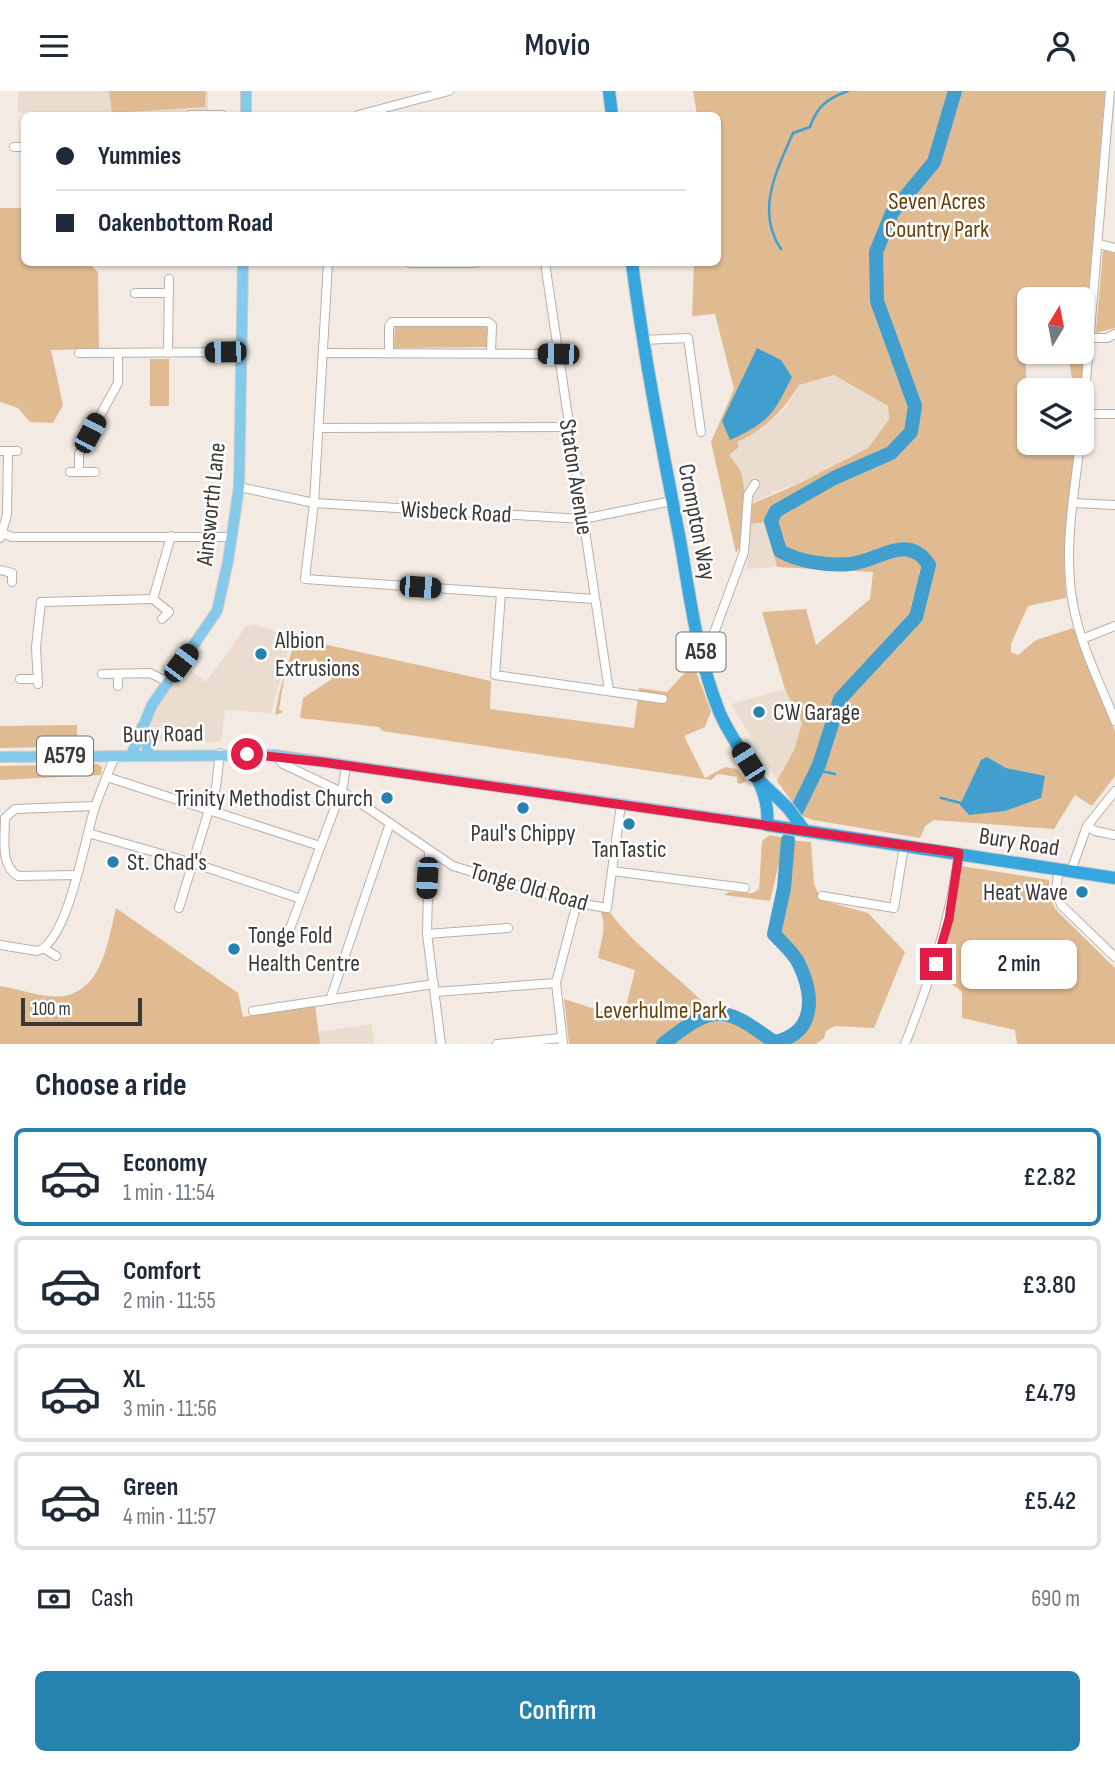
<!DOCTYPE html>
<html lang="en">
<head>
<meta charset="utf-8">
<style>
	:root { --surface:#fff; --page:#f6f6f7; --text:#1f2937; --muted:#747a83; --line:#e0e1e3; --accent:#2682af }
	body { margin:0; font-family:"Sofia Sans Condensed",sans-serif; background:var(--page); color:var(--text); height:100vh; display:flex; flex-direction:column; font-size:26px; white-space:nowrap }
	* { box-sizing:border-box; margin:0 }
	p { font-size:23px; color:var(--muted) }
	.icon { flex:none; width:38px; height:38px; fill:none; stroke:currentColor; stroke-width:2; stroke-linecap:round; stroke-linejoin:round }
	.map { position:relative; height:953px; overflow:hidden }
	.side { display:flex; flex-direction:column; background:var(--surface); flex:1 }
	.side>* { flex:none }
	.banner { position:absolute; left:21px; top:21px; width:700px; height:154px; border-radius:10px; box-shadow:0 2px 5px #0004; display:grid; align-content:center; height:154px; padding:0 35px; background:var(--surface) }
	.needle { width:46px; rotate:10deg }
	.fabs { position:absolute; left:1017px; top:196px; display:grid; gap:14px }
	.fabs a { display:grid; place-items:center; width:77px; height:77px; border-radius:10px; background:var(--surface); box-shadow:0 2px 5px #0004; font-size:35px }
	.scale { position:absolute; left:21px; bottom:18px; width:121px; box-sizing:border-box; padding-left:7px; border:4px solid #3c3936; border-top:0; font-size:19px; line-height:24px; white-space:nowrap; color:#3c3936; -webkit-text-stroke:5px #fff; paint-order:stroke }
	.end { position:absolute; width:32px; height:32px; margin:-16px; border:9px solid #e11d48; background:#fff; box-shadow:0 0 0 4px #fff }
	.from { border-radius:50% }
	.bubble { position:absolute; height:49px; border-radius:10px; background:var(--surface); box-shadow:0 2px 5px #0004; font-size:23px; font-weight:600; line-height:49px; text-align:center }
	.car { position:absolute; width:21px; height:42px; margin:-21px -10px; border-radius:9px; box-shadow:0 0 5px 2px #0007; background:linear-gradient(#222 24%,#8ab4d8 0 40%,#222 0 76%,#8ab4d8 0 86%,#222 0) }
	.banner b { display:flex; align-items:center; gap:24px; height:66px; font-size:26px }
	.banner b+b { border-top:2px solid var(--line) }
	.banner i { width:18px; height:18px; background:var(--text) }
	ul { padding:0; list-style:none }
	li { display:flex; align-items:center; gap:21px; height:98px; margin:0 14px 10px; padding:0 21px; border:4px solid var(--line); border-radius:10px }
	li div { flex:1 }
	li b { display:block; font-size:26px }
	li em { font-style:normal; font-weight:600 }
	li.active { border-color:var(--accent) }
	li>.icon { width:63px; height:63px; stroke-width:1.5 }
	h2 { padding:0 35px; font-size:32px; line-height:84px }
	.pay { display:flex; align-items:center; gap:18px; height:77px; padding:0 35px; font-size:26px }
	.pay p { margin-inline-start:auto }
	.action { display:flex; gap:14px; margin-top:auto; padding:14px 35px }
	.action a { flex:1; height:80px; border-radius:10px; background:var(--accent); color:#fff; font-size:28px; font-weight:600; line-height:80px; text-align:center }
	header { display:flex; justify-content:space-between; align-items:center; height:91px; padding:0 35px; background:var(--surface); font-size:32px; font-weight:600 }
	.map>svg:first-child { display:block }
	.built { fill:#eaddcf }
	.green { fill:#e0ba91 }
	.water { fill:#419fd0 }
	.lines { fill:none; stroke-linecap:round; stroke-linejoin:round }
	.stream { stroke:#419fd0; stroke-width:2.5 }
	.river { stroke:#419fd0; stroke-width:14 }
	.minor-casing { stroke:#b8b0a9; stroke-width:10 }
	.major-casing { stroke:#cccccb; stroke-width:12 }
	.highway-casing { stroke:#cccccb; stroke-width:14 }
	.minor { stroke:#fff; stroke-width:8 }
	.major { stroke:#86caeb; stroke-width:10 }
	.highway { stroke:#36a6de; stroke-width:12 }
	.route { stroke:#e11d48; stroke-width:9 }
	.poi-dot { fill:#2682af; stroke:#fff; stroke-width:2.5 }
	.labels { text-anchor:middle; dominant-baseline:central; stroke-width:5; stroke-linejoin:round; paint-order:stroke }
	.shield { fill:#fff; stroke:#767472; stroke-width:2 }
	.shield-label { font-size:23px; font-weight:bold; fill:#3c3936 }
	.park-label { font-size:24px; fill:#694006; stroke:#fff }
	.street-label { font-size:24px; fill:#3c3936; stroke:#fff }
	.poi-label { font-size:24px; fill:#3c3936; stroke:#fff; text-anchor:start }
</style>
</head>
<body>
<header><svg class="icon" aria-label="menu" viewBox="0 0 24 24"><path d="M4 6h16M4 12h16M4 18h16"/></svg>Movio<svg class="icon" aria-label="person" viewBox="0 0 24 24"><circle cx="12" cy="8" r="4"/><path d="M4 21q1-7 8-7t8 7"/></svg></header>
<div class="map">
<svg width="1115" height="953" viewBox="0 0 1115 953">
	<rect width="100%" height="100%" fill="#f3ebe3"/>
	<!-- built -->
	<g class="built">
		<path d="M18 0H208V24L18 22Z"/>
		<path d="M834 284 888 315 889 327 868 357 798 393 776 400 744 417 729 364 739 356 737 351 763 337 785 318 799 294Z"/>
		<path d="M766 430 777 476 747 478 749 437 751 433Z"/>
		<path d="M253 533 292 546 271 622 225 619 221 651 172 653 156 649 151 643V631L166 601 185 576 206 591 247 534 252 535Z"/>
		<path d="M785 598 802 632 794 659 777 690 731 613Z"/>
		<path d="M371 933 374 953H320L318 941Z"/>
	</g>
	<!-- green -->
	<g class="green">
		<path d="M109 0H206L205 16 112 22Z"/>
		<path d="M693 0H1105L1081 295H1073L1068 261H1082V208H1029V258L1025 259 1029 352H1076L1064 470 1066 507 1028 515 1011 553V561L1018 564 1036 549 1073 537 1115 640V685L1092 715 1075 704 1054 738 934 729 925 735 920 747 813 729 802 725 777 690 794 659 802 632 785 598 762 521 806 518 816 554 870 508 873 481 777 476 766 431 751 433 752 413 798 393 868 357 889 328 888 315 834 284 799 294C783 320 765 339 737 351L739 356 729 364C733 370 739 376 741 382 747 405 750 444 736 462L711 351 734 298 715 223 692 225 694 172H718V24H697Z"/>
		<path d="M0 117H24V172H88L98 181 99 258 51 259 63 314 53 332 30 331 18 317 0 311Z"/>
		<path d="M1103 159 1115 162V237L1096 242Z"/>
		<path d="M395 234H485L488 238V256L394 257Z"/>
		<rect x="150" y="268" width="19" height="47"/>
		<path d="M296 547 491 590 490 618 634 637 639 597 667 601 693 573 711 620 705 636 684 645 705 687 725 676 737 678 746 690 741 693 737 692V686L718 683 711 689 382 640 379 636 300 627 303 607 332 588 315 567 284 588 279 618 283 621 275 624C279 598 288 572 296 547Z"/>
		<path d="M77 634V648H95L91 655 0 657V635Z"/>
		<path d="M98 673 102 676 101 684 0 689V675Z"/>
		<path d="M770 744 785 747 770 810 724 804 729 801 753 802 759 798 762 750Z"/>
		<path d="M788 749 811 751 814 793 821 809 868 822 905 861 874 937 835 935 826 940 824 947 816 953H569L564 908 623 927 635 879 598 867C601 850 609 830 597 815L607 817C635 859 681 884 713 923H735L774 951C814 943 815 906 799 873 794 862 782 852 774 843L784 797Z"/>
		<path d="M961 775 1049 789V805L1056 819 1115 877V953H1017L1015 939 962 927V901L939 883 954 825Z"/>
		<path d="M116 817 238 902 243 926 315 914 320 953H0V895C19 898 46 908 64 905 103 898 108 849 116 817Z"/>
	</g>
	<!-- water -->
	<g class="water">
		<path d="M757 257 781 269 792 286C773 324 769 331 730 349L722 330Z"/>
		<path d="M987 666 1006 677 1045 685 1041 707 1005 720 969 724 960 714 981 669Z"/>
	</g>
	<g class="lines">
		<!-- stream -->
		<g class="stream">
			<path d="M781 158C755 120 777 79 793 42L810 36C817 15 828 7 848 0"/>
			<path d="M817 679 835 683"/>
			<path d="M941 707 961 712"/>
		</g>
		<!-- river -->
		<g class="river">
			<path d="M797 719 819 674 840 608 916 526 929 474C907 441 880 470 850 473 828 475 799 471 780 460L771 430 776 420 834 387 891 362 911 341 915 315 877 210 876 161 892 122 934 71 955 0"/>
			<path d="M663 953C715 912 723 914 774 951 815 943 815 906 799 873 794 862 782 852 774 843L784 797 788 749"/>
		</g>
		<defs>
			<g id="minor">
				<path d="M190 24H222"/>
				<path d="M358 24 449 0"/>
				<path d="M14 56H24"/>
				<path d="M1099 153 1115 157"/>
				<path d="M328 172 314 412 305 488 594 508"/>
				<path d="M410 172H475"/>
				<path d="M545 172 609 600"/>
				<path d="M135 202H169"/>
				<path d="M1090 247H1107L1115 243"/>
				<path d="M642 249 688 247 701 341"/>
				<path d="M79 262 241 261"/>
				<path d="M168 262 169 188"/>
				<path d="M324 262 558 263"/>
				<path d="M389 262V235L392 231H488L492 234 491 262"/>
				<path d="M1083 323H1115"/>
				<path d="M319 337 569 336"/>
				<path d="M1082 338 1110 0"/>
				<path d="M1080 352C1074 404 1063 460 1073 513 1080 553 1100 592 1115 630"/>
				<path d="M0 360H17"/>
				<path d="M70 381H95"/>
				<path d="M79 381V363L118 292V262"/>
				<path d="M239 396 314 412 583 428 672 410"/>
				<path d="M1074 412 1115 414"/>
				<path d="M2 442 12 446H232"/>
				<path d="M0 447 7 424 8 360"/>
				<path d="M0 479 12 482V491"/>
				<path d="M501 502 495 584 663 608"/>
				<path d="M153 508 171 445"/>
				<path d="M153 508 169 521 162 528"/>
				<path d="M1082 548 1115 535"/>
				<path d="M704 569 744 461 748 404 755 393"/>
				<path d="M102 583 150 582 168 591"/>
				<path d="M118 583V595"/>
				<path d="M20 588H37"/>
				<path d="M38 593 36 556 41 511 153 508"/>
				<path d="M275 664 283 673 350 705 453 775 577 812 607 817 621 713"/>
				<path d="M107 686 320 755"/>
				<path d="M1087 735 1095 740 1115 744"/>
				<path d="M88 742 193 772 301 808"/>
				<path d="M429 760 427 843 441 953"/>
				<path d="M1059 778 1056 797 1061 814 1115 866"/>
				<path d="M612 780 745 797"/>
				<path d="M1071 780 1087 735 1115 700"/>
				<path d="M77 784 18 785C0 775 5 747 5 727L15 718 95 715"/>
				<path d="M822 805 894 817 904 755"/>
				<path d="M179 817 216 696 220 662"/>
				<path d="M427 843 508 837"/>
				<path d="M285 851 343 695 346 674"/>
				<path d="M0 854 37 860C68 852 85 746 95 716 101 699 108 682 115 665"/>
				<path d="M45 858 56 865"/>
				<path d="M435 901 556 892"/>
				<path d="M330 909 390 732"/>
				<path d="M253 920 434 893"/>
				<path d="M497 953 562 947"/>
				<path d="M563 953 556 892 577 812"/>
				<path d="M905 953C930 890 950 830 959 762"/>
			</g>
			<g id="major">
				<path d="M246 0V24"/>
				<path d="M142 636 149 664"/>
				<path d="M131 665 152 614 217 520 228 470 239 396 243 172"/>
				<path d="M0 666 275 664 767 734"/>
			</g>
			<g id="highway">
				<path d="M609 0 612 24"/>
				<path d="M632 172C644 265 662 356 680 449 690 506 697 565 719 620 734 658 772 691 767 734L1115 787"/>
				<path d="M759 689 788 717 805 740"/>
			</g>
		</defs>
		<!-- minor casing -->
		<use href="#minor" class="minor-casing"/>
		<!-- major casing -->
		<use href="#major" class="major-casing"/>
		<!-- highway casing -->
		<use href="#highway" class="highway-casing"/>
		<!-- minor -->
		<use href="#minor" class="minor"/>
		<!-- major -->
		<use href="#major" class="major"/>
		<!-- highway -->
		<use href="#highway" class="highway"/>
	</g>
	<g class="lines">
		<!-- route -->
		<path class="route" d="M247 663 322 671 959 762 949 828 936 873"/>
	</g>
	<!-- markers -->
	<g class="poi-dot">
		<circle cx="261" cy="563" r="7"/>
		<circle cx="759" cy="621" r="7"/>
		<circle cx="387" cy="707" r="7"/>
		<circle cx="523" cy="717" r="7"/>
		<circle cx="629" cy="733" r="7"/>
		<circle cx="113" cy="771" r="7"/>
		<circle cx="1082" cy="801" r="7"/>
		<circle cx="234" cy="858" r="7"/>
	</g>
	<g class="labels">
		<!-- shield labels -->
		<g class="shield">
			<rect x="676.5" y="541.5" width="49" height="39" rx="5"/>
			<rect x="37" y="645.5" width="56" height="39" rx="5"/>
		</g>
		<g class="shield-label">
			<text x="701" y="561">A58</text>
			<text x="65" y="665">A579</text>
		</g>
		<!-- park labels -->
		<g class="park-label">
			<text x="937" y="110">Seven Acres<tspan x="937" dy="28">Country Park</tspan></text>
			<text x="661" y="919">Leverhulme Park</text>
		</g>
		<!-- street labels -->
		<g class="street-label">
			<text transform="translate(576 386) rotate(81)">Staton Avenue</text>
			<text transform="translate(211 413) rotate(-84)">Ainsworth Lane</text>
			<text transform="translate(456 421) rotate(3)">Wisbeck Road</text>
			<text transform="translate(697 431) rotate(79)">Crompton Way</text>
			<text transform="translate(163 643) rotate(-1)">Bury Road</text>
			<text transform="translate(1019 751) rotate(9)">Bury Road</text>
			<text transform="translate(529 796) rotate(16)">Tonge Old Road</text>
		</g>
		<!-- poi labels -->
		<g class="poi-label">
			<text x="275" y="549">Albion<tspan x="275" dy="28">Extrusions</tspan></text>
			<text x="773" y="621">CW Garage</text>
			<text x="373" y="707" text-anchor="end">Trinity Methodist Church</text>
			<text x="523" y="742" text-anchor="middle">Paul's Chippy</text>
			<text x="629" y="758" text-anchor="middle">TanTastic</text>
			<text x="127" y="771">St. Chad's</text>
			<text x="1068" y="801" text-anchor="end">Heat Wave</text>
			<text x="248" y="844">Tonge Fold<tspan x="248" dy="28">Health Centre</tspan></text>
		</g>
	</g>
</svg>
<div class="fabs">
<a><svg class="needle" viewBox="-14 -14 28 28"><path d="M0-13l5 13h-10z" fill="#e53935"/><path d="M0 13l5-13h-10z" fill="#747a83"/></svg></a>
<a><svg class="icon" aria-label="layers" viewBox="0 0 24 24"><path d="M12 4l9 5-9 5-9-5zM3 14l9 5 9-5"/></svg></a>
</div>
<div class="scale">100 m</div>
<i class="end from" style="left:247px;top:663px"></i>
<i class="end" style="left:936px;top:873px"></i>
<div class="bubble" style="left:961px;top:849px;width:116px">2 min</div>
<i class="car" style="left:225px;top:261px;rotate:269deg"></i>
<i class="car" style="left:558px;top:263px;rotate:271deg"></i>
<i class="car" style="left:90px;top:342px;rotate:28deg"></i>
<i class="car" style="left:420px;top:496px;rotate:94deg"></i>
<i class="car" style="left:181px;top:572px;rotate:37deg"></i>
<i class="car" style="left:748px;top:671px;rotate:328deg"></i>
<i class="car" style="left:427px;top:787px;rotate:183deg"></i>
<div class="banner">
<b><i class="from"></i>Yummies</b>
<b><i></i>Oakenbottom Road</b>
</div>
</div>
<section class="side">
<h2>Choose a ride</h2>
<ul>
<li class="active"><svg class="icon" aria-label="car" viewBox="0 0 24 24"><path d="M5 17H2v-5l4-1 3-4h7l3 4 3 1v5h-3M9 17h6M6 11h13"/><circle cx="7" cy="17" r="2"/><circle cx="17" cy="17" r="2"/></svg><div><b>Economy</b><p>1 min · 11:54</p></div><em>£2.82</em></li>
<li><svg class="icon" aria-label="car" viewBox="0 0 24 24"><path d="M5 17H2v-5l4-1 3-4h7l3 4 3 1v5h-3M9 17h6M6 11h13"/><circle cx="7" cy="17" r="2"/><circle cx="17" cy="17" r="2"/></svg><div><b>Comfort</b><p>2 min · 11:55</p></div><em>£3.80</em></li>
<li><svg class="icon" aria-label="car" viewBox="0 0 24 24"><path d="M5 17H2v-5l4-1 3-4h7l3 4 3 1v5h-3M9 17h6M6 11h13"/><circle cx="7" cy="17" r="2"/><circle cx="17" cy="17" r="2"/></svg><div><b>XL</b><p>3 min · 11:56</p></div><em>£4.79</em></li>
<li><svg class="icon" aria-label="car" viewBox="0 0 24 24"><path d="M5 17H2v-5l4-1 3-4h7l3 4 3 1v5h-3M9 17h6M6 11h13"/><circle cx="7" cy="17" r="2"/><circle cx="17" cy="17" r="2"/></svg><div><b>Green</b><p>4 min · 11:57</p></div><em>£5.42</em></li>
</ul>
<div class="pay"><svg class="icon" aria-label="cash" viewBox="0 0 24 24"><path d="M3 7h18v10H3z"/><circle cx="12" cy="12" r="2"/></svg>Cash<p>690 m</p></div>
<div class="action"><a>Confirm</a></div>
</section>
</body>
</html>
